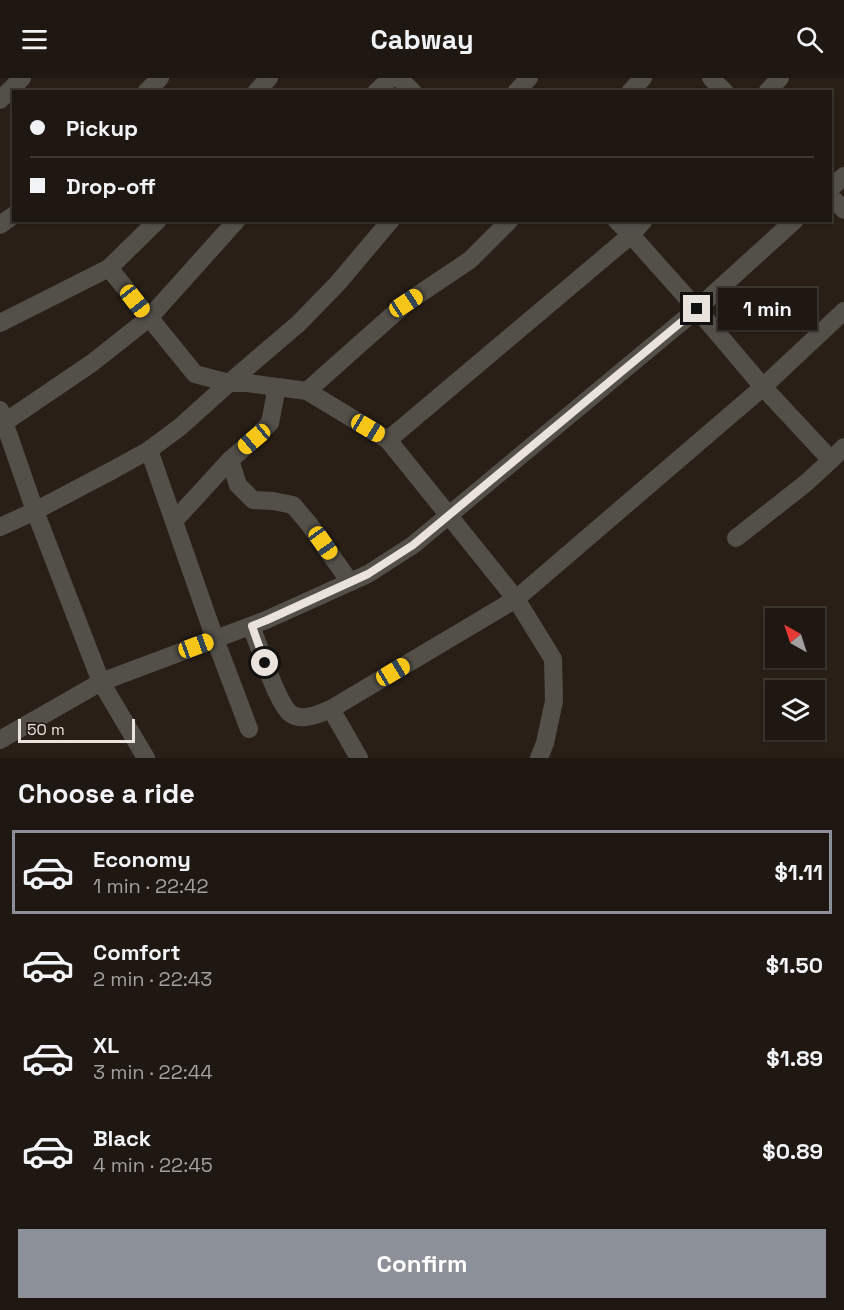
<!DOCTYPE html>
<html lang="en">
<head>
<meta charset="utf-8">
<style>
	:root { --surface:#1f1711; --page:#27201a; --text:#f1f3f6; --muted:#a19f9f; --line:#3c3631; --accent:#8c9099 }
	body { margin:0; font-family:"Space Grotesk",sans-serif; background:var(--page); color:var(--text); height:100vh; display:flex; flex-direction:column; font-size:22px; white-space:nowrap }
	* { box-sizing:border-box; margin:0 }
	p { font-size:20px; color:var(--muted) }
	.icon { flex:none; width:33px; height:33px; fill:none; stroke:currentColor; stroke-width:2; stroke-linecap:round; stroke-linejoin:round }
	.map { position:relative; height:680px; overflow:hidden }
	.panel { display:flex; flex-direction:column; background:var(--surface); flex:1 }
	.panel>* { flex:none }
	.hud { position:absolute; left:12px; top:12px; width:820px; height:132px; border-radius:0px; box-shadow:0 2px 4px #0004,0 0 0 2px var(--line); display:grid; align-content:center; height:132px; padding:0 18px; background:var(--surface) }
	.needle { width:39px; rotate:321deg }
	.tools { position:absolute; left:765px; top:530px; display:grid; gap:12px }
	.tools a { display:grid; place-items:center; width:60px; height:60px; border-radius:0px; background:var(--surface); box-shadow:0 2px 4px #0004,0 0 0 2px var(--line); font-size:30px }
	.scale { position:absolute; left:18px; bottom:15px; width:117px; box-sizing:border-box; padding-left:6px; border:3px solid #e9e2dd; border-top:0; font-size:16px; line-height:21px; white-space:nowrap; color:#e9e2dd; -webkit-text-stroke:4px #291f17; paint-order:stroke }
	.end { position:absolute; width:27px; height:27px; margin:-14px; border:8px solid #e9e2dd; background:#111; box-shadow:0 0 0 3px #111 }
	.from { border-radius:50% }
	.bubble { position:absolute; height:42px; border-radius:0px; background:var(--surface); box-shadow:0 2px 4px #0004,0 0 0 2px var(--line); font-size:20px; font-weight:800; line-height:42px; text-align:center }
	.car { position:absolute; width:18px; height:36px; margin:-18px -9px; border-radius:8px; box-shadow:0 0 4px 2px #0007; background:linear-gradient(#f5c518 24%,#345 0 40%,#f5c518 0 76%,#345 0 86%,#f5c518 0) }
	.hud b { display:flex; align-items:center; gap:21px; height:57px; font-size:22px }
	.hud b+b { border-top:2px solid var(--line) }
	.hud i { width:15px; height:15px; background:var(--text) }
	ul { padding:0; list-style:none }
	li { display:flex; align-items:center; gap:18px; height:84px; margin:0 12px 9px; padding:0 6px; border:3px solid transparent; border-radius:0px }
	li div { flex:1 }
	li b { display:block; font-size:22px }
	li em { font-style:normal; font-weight:800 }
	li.current { border-color:var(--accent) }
	li>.icon { width:54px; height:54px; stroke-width:1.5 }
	h2 { padding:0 18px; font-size:27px; line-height:72px }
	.cta { display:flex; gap:12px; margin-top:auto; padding:12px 18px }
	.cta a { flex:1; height:69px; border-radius:0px; background:var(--accent); color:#fff; font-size:24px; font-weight:800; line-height:69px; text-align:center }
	header { display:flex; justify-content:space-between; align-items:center; height:78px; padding:0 18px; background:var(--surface); font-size:27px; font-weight:800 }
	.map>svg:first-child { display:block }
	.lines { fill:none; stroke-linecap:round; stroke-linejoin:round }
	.street { stroke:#53504a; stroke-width:18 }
	.route { stroke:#e9e2dd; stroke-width:8 }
</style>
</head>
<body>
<header><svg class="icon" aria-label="menu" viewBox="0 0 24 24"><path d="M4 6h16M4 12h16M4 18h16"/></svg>Cabway<svg class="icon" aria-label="search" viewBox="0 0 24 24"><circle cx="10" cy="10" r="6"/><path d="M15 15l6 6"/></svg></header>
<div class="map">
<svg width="844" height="680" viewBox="0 0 844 680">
	<rect width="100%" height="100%" fill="#291f17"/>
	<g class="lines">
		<!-- street -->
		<g class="street">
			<path d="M399 0 413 14"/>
			<path d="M711 0 725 14"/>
			<path d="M146 14 160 0"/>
			<path d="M256 14 269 0"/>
			<path d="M376 14 391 0"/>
			<path d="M516 14 529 0"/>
			<path d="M630 14 643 0"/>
			<path d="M767 14 780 0"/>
			<path d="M0 22 22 0"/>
			<path d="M831 110 844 98"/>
			<path d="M831 119 844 132"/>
			<path d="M616 142 631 157 644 142"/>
			<path d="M0 147 14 137"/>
			<path d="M109 190 158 142"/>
			<path d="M0 245 109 190 195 296 229 305H247L307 313 406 225 470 182 510 142"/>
			<path d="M307 313 388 362 516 521 553 581 554 623 545 665 539 680"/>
			<path d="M0 332 35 433 101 604 146 680"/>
			<path d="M5 344 92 285 149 240 237 142"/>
			<path d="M388 362 631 157 697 231 763 309 831 382 844 369"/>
			<path d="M149 372 215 561 249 651"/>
			<path d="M230 382 238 407 253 422 273 423 293 427 309 446 350 504"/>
			<path d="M174 443 230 382 254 361 270 345 275 319 274 309"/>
			<path d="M0 449 35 433 113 392 149 372 180 349 229 305 298 246 338 205 391 142"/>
			<path d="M736 460 806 405 831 382"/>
			<path d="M251 548C259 567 277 626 291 636 303 644 320 635 331 631"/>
			<path d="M0 662 101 604 266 542 368 496 413 467 697 231 795 142"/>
			<path d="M359 680 331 631 516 521 763 309 844 233"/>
		</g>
	</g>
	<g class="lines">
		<!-- route -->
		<path class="route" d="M265 585 252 548 267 542 368 496 413 467 697 231"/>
	</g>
</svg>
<div class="tools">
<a><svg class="needle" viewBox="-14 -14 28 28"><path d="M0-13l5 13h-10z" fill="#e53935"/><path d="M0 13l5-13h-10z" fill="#a19f9f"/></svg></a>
<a><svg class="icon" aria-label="layers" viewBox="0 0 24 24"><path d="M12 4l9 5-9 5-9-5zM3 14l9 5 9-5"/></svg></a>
</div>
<div class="scale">50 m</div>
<i class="end from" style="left:265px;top:585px"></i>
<i class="end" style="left:697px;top:231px"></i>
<div class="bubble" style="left:718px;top:210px;width:99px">1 min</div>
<i class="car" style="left:135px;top:223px;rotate:142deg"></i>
<i class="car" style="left:406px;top:225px;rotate:57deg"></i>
<i class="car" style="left:368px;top:350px;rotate:121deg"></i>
<i class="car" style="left:254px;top:361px;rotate:230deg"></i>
<i class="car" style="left:323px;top:465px;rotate:145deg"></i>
<i class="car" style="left:196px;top:568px;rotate:70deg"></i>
<i class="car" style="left:393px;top:594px;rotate:59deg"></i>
<div class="hud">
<b><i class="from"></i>Pickup</b>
<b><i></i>Drop-off</b>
</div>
</div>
<section class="panel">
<h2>Choose a ride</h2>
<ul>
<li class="current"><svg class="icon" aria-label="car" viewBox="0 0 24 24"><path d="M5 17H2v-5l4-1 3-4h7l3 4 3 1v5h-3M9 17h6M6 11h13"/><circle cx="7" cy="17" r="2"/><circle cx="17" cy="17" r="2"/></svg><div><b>Economy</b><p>1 min · 22:42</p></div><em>$1.11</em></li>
<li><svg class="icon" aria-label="car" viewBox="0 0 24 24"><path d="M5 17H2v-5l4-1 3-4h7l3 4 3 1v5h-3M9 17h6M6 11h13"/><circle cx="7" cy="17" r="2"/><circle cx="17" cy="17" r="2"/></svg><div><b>Comfort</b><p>2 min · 22:43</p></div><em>$1.50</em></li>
<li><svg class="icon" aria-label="car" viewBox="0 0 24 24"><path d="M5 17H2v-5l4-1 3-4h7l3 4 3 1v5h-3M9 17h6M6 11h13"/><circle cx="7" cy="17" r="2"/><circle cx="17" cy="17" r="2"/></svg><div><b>XL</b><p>3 min · 22:44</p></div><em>$1.89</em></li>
<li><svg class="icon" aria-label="car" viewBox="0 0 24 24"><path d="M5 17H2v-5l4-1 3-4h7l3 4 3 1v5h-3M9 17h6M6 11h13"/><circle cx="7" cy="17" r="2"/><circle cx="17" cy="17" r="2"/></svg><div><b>Black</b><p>4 min · 22:45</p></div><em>$0.89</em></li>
</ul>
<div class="cta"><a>Confirm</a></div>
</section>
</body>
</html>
